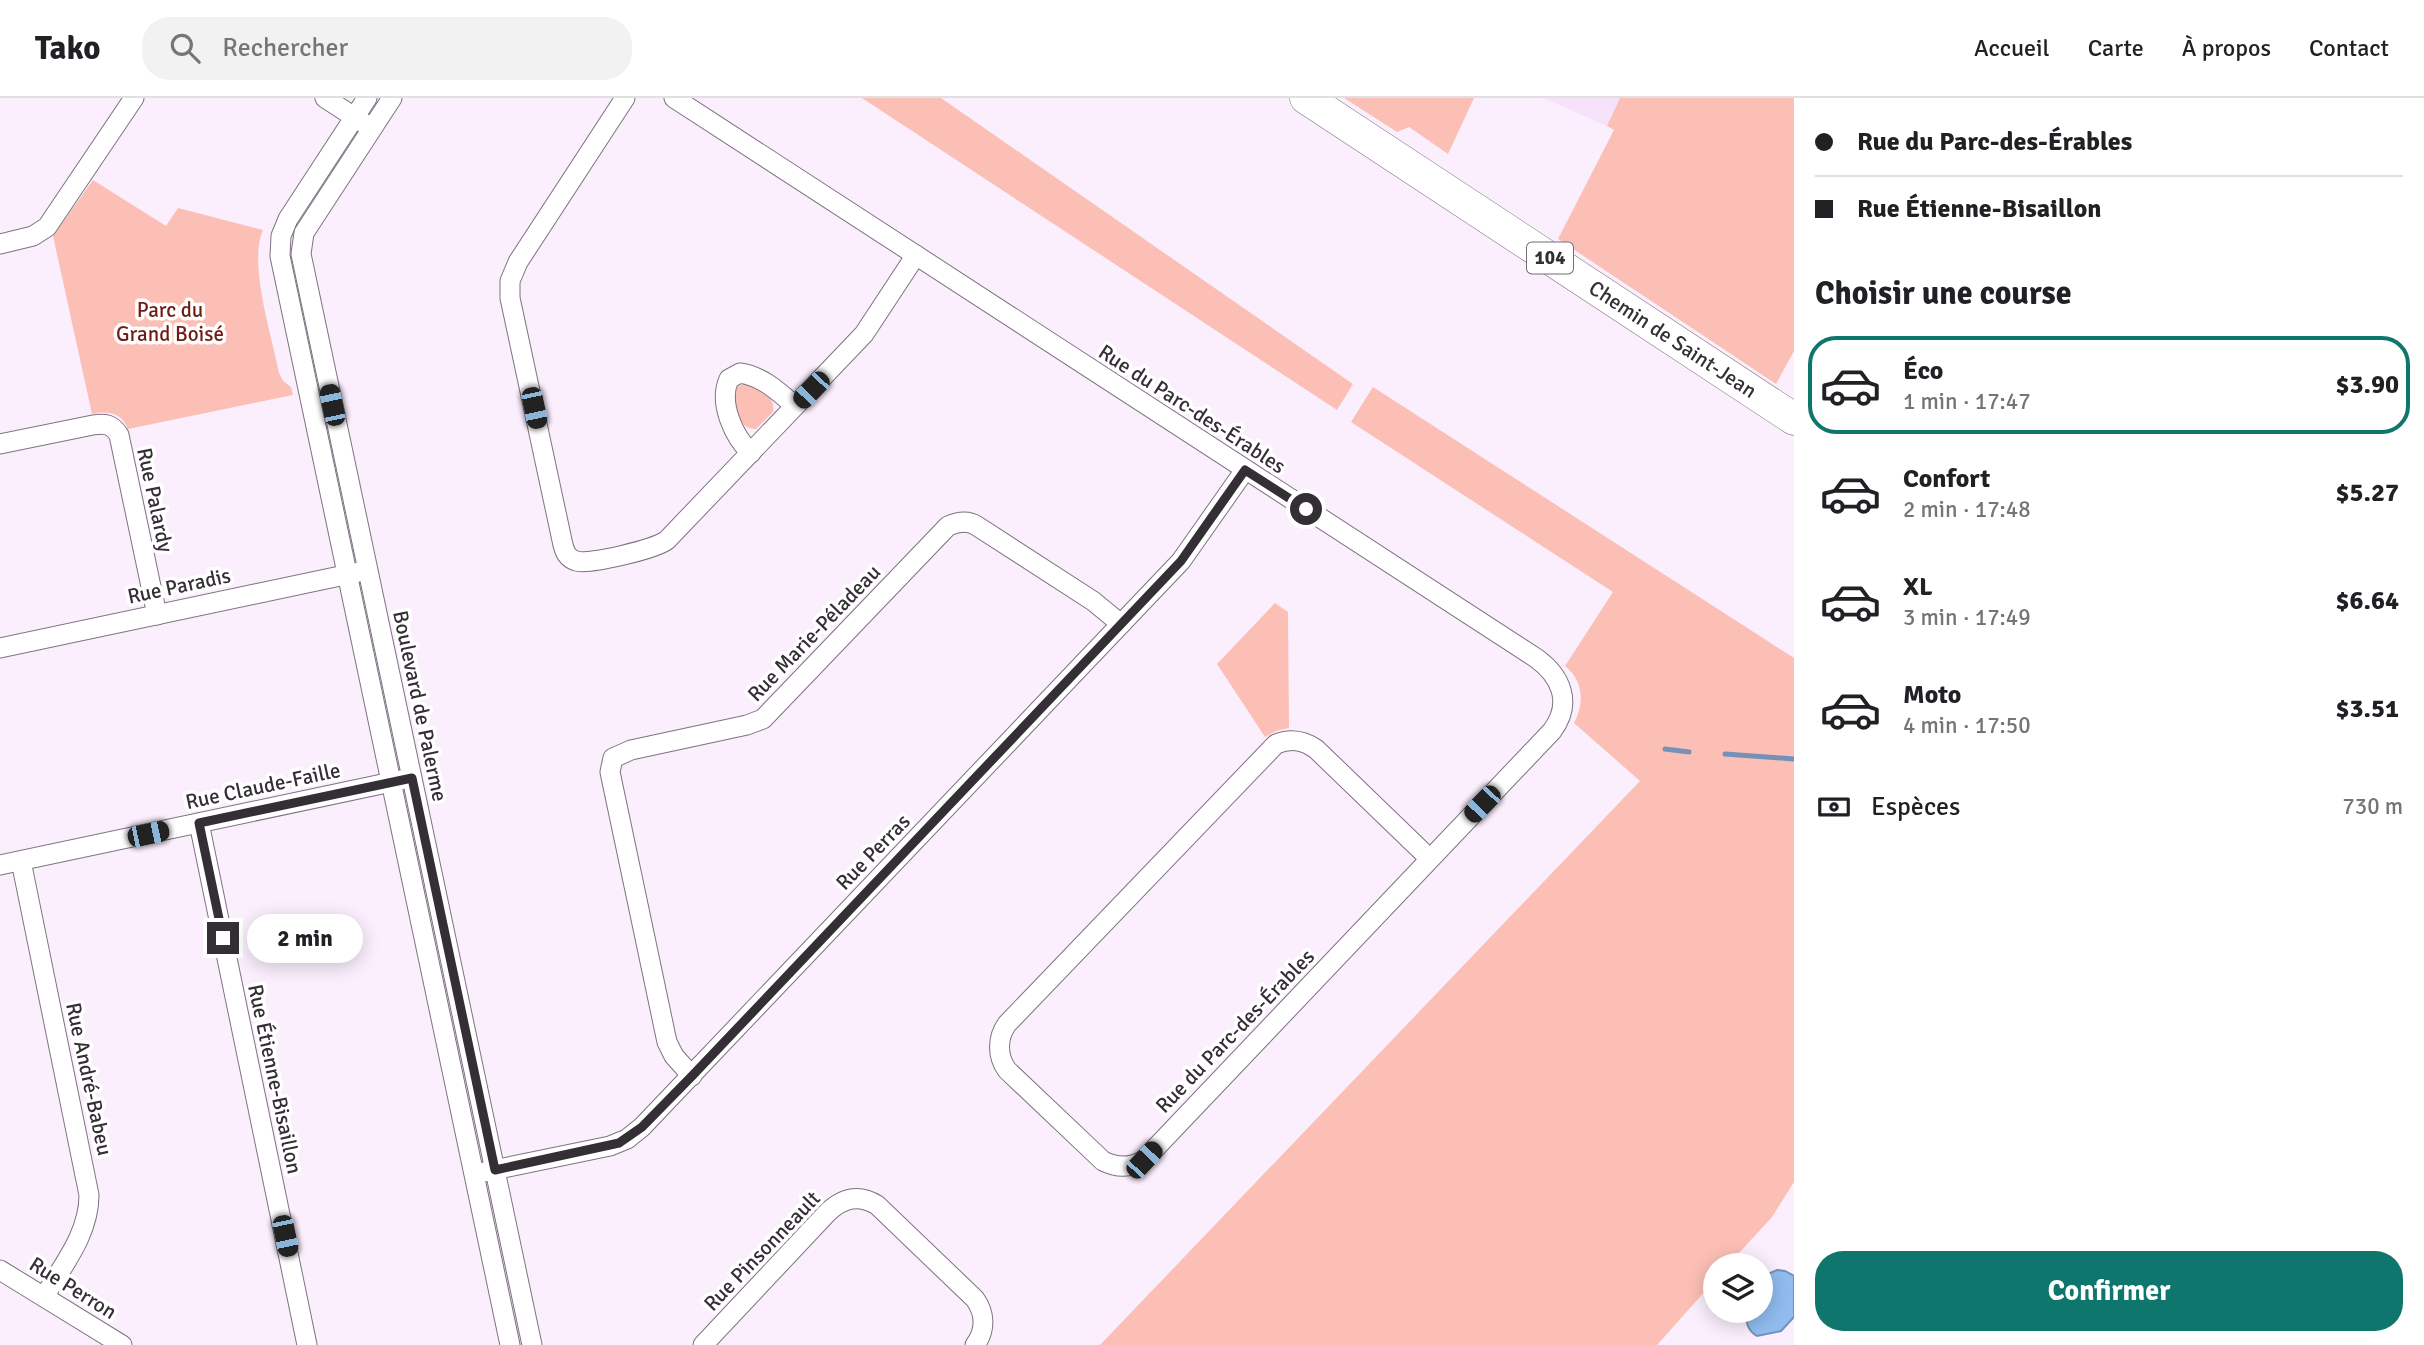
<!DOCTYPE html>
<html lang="fr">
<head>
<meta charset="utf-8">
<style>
	:root { --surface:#fff; --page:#f2f2f2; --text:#202124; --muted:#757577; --line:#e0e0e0; --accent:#0f766e }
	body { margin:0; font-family:Signika,sans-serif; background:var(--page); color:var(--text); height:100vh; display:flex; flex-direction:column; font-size:26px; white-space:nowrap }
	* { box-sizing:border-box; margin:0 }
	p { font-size:23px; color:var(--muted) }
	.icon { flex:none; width:38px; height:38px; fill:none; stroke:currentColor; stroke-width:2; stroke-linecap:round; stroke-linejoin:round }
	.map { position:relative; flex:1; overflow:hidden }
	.drawer { display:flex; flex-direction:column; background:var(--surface); width:630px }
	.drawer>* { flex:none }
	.hud { display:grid; align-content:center; height:154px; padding:0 21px; background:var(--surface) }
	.tools { position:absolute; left:1703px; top:1155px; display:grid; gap:14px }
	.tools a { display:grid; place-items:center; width:70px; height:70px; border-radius:50%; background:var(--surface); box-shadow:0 4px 18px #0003; font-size:35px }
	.end { position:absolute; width:32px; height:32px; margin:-16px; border:9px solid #342e35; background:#fff; box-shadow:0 0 0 4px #fff }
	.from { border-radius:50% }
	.bubble { position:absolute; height:49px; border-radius:24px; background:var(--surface); box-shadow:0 4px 18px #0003; font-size:23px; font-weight:800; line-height:49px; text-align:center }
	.car { position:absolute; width:21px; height:42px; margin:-21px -10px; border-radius:9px; box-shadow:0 0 5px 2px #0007; background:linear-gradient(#222 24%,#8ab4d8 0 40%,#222 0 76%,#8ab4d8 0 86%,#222 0) }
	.hud b { display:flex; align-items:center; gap:24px; height:66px; font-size:26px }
	.hud b+b { border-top:2px solid var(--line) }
	.hud i { width:18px; height:18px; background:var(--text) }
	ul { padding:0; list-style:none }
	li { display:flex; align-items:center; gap:21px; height:98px; margin:0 14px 10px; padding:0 7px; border:4px solid transparent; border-radius:28px }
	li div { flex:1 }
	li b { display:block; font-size:26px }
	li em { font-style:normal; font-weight:800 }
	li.on { border-color:var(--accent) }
	li>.icon { width:63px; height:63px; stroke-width:1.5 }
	h2 { padding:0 21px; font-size:32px; line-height:84px }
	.pay { display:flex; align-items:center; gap:18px; height:77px; padding:0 21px; font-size:26px }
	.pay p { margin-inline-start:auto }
	.action { display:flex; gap:14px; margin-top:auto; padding:14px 21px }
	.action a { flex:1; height:80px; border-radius:28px; background:var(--accent); color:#fff; font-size:28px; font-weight:800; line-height:80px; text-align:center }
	header { display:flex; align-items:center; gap:42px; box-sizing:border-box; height:98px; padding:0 35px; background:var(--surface); border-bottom:2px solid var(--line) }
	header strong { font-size:33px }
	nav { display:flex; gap:38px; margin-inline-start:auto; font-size:24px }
	.search { width:490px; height:63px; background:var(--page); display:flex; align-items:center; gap:18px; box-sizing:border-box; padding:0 24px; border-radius:28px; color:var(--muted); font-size:26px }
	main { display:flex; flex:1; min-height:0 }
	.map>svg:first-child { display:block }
	.built { fill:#f6e2fa }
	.green { fill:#fbbfb5 }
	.water { fill:#90bcef; stroke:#7491b7; stroke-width:2 }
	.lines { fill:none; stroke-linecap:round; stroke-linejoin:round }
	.stream { stroke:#7491b7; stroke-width:5 }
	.minor-casing { stroke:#7e7281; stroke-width:21 }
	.primary-casing { stroke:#7e7281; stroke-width:33 }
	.minor { stroke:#fff; stroke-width:19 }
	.primary { stroke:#fff; stroke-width:32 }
	.route { stroke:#342e35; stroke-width:9 }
	.labels { text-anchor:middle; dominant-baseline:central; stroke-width:7; stroke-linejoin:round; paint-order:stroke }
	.shield { fill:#fff; stroke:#716d72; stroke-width:2 }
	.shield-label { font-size:19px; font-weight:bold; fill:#342e35 }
	.park-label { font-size:21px; fill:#6f1c15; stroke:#fff }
	.street-label { font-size:21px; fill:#342e35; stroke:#fff }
</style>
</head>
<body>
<header>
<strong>Tako</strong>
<div class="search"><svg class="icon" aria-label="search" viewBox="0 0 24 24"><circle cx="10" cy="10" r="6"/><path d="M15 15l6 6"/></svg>Rechercher</div>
<nav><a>Accueil</a><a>Carte</a><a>À propos</a><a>Contact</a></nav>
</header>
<main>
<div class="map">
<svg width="1794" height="1247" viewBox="0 0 1794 1247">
	<rect width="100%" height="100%" fill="#fbeffd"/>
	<!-- built -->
	<path class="built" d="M1543 0H1620L1607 28Z"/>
	<!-- green -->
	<g class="green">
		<path d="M862 0H941L1353 286 1337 312Z"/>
		<path d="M1344 0H1474L1448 56 1409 29 1397 34Z"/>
		<path d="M1620 0H1794V253L1776 286 1558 141 1614 32 1607 28Z"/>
		<path d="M93 82 166 128 178 110 263 132C248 164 272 239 279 275L283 283 291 289 293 297 128 331C122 315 108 312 92 316L53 138Z"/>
		<path d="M746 285C760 289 776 299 773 314L756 331C738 332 730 306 735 290Z"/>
		<path d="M1373 289 1794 560V1084L1772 1119 1728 1167H1715V1182L1657 1247H1100L1640 683 1574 625C1585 605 1583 582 1565 568L1613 494 1351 324Z"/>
		<path d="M1275 505 1288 514 1289 630 1276 633 1265 639 1217 566Z"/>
	</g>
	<!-- water -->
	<path class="water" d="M1777 1172 1785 1173 1794 1178V1219L1781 1233 1757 1238C1747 1232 1746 1224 1746 1213H1760L1761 1179Z"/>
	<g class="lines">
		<!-- stream -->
		<g class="stream">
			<path d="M1665 651 1689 654"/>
			<path d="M1725 656 1794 661"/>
		</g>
		<defs>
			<g id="minor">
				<path d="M325 0 365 26"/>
				<path d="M367 0 288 121 281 138 280 158 510 1247"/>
				<path d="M392 0 304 135 301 156 532 1247"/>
				<path d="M625 0 518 164 510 183V200L563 447C565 454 567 460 576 463 590 467 655 451 667 442L864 236 916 157"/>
				<path d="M674 0 1536 560C1561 578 1573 605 1552 633L1144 1062C1131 1070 1117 1070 1103 1063L1007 972C997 958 997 940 1007 926L1276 646C1291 640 1303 642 1316 651L1430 761"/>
				<path d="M0 146 33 138 47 129 134 0"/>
				<path d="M0 346 93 327C105 325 112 326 119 337L157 517"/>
				<path d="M751 355C734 339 718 305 729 281L740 275C762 278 779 294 795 308"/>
				<path d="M0 550 359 474"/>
				<path d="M199 725 307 1247"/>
				<path d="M21 763 89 1097C89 1136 63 1167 44 1199"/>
				<path d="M0 767 401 682"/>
				<path d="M692 978 674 958 667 944 610 674 613 660 631 652 747 627 763 621 948 428C957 424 968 422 977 428L1093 503 1121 526"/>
				<path d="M484 1074 610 1048 627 1041 642 1029 1181 463 1245 372"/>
				<path d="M0 1172 122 1247"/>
				<path d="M703 1247 828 1114C843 1100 859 1096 877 1107L975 1201C985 1215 986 1232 975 1247"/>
			</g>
			<g id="primary">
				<path id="s1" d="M1306 0 1794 321"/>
			</g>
		</defs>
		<!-- minor casing -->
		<use href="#minor" class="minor-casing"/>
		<!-- primary casing -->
		<use href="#primary" class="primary-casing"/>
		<!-- minor -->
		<use href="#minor" class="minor"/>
		<!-- primary -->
		<use href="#primary" class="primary"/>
	</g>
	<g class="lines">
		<!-- route -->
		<path class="route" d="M223 840 199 725 412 680 495 1072 619 1045 642 1029 692 978 1181 463 1245 372 1306 411"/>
	</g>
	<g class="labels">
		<!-- shield labels -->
		<rect class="shield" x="1527" y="144.5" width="46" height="31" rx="5"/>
		<g class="shield-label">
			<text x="1550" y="160">104</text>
		</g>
		<!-- park labels -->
		<g class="park-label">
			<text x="170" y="212">Parc du<tspan x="170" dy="24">Grand Boisé</tspan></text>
		</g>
		<!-- street labels -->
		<g class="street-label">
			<text stroke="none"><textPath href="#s1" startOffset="439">Chemin de Saint-Jean</textPath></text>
			<text transform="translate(1192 311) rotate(33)">Rue du Parc-des-Érables</text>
			<text transform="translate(155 402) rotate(78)">Rue Palardy</text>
			<text transform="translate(179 488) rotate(-12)">Rue Paradis</text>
			<text transform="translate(814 535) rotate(-46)">Rue Marie-Péladeau</text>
			<text transform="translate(420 608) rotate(78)">Boulevard de Palerme</text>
			<text transform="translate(263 688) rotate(-12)">Rue Claude-Faille</text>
			<text transform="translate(873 754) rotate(-46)">Rue Perras</text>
			<text transform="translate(1235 933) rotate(-46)">Rue du Parc-des-Érables</text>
			<text transform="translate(89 981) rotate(78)">Rue André-Babeu</text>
			<text transform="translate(275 981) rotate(78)">Rue Étienne-Bisaillon</text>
			<text transform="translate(762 1153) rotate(-46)">Rue Pinsonneault</text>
			<text transform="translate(73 1190) rotate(32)">Rue Perron</text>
		</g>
	</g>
</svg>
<div class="tools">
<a><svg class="icon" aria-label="layers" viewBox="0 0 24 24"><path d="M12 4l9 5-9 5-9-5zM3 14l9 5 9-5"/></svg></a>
</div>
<i class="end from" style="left:1306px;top:411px"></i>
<i class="end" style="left:223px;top:840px"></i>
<div class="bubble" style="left:247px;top:816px;width:116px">2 min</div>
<i class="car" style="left:811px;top:292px;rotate:224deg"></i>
<i class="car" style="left:332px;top:307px;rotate:348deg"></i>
<i class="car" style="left:534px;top:310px;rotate:168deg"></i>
<i class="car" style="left:1482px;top:706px;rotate:224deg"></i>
<i class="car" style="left:148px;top:736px;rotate:78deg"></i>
<i class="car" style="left:1144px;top:1062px;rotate:43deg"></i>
<i class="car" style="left:285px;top:1138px;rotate:168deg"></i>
</div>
<section class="drawer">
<div class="hud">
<b><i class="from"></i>Rue du Parc-des-Érables</b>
<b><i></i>Rue Étienne-Bisaillon</b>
</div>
<h2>Choisir une course</h2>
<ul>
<li class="on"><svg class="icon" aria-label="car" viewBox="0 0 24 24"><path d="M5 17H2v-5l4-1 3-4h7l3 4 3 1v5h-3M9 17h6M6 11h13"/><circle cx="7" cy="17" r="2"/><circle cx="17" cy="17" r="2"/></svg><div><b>Éco</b><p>1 min · 17:47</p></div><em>$3.90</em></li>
<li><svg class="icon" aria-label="car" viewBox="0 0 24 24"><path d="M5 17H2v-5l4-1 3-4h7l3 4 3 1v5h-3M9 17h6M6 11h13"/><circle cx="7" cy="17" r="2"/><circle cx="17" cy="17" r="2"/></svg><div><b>Confort</b><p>2 min · 17:48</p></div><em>$5.27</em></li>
<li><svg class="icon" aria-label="car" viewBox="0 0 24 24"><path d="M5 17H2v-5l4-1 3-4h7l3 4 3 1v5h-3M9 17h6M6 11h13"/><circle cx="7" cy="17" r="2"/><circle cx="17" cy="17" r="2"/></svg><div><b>XL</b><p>3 min · 17:49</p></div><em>$6.64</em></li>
<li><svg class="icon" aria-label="car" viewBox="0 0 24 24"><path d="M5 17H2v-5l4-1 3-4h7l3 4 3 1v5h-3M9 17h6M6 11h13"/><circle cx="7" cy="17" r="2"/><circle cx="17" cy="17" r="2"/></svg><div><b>Moto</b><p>4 min · 17:50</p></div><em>$3.51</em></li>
</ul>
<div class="pay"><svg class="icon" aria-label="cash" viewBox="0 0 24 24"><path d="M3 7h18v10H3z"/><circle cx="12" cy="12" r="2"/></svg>Espèces<p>730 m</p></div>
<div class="action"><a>Confirmer</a></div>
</section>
</main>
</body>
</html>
